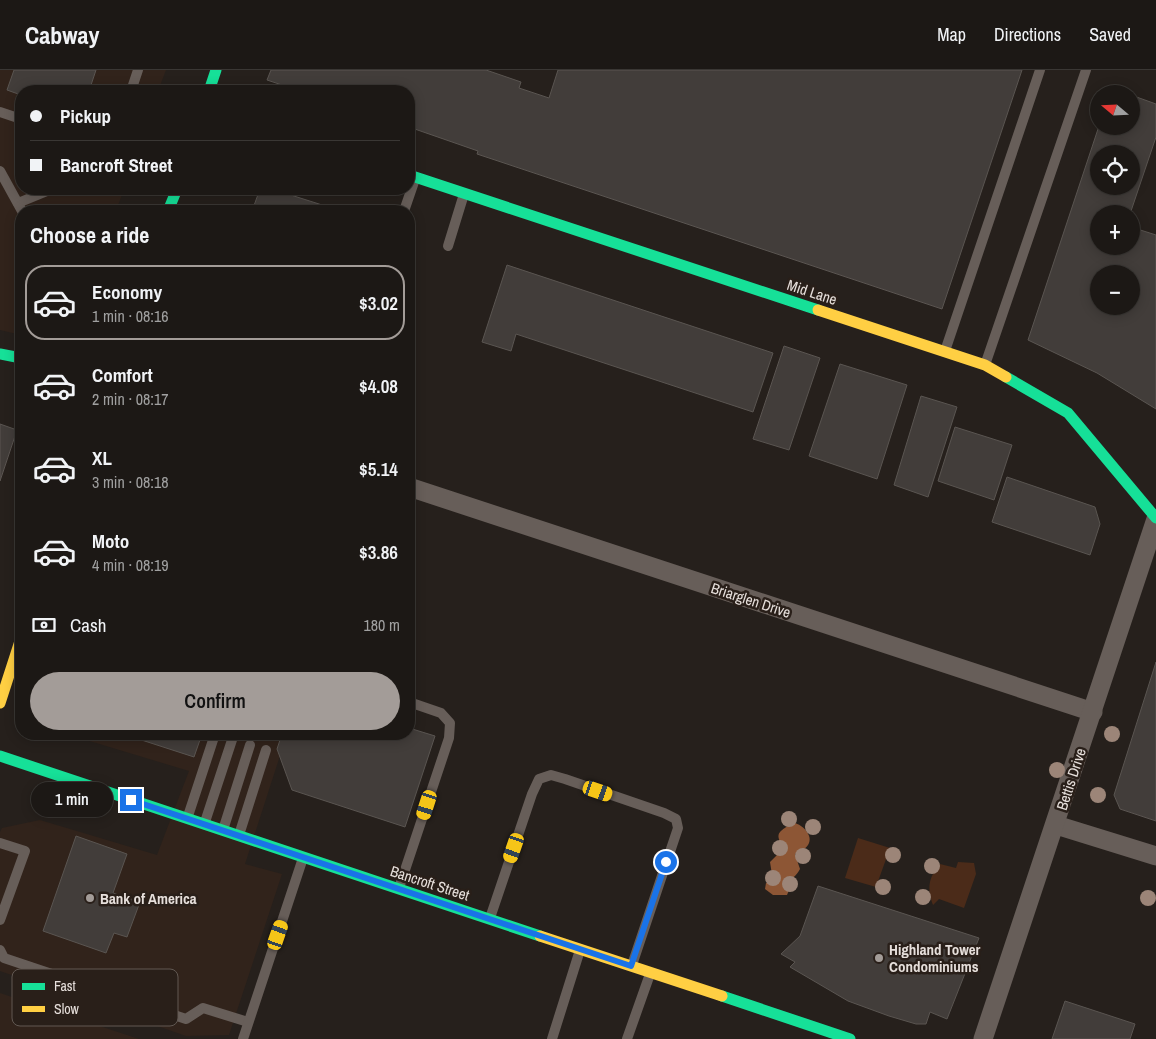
<!DOCTYPE html>
<html lang="en">
<head>
<meta charset="utf-8">
<style>
	:root { --surface:#1c1815; --page:#292522; --text:#f1f3f6; --muted:#a0a0a0; --line:#3a3734; --accent:#a39c98 }
	body { margin:0; font-family:"Archivo Narrow",sans-serif; background:var(--page); color:var(--text); height:100vh; display:flex; flex-direction:column; font-size:19px; white-space:nowrap }
	* { box-sizing:border-box; margin:0 }
	p { font-size:16px; color:var(--muted) }
	.icon { flex:none; width:28px; height:28px; fill:none; stroke:currentColor; stroke-width:2; stroke-linecap:round; stroke-linejoin:round }
	.map { position:relative; flex:1; overflow:hidden }
	.panel { position:absolute; left:15px; top:135px; width:400px; height:535px; display:flex; flex-direction:column; background:var(--surface); border-radius:20px; box-shadow:0 2px 12px #0003,0 0 0 1px var(--line) }
	.panel>* { flex:none }
	.banner { position:absolute; left:15px; top:15px; width:400px; height:110px; border-radius:20px; box-shadow:0 2px 12px #0003,0 0 0 1px var(--line); display:grid; align-content:center; height:110px; padding:0 15px; background:var(--surface) }
	.needle { width:32px; rotate:289deg }
	.controls { position:absolute; left:1090px; top:15px; display:grid; gap:10px }
	.controls a { display:grid; place-items:center; width:50px; height:50px; border-radius:50%; background:var(--surface); box-shadow:0 2px 12px #0003,0 0 0 1px var(--line); font-size:25px }
	.end { position:absolute; width:22px; height:22px; margin:-11px; border:6px solid #1a73e8; background:#fff; box-shadow:0 0 0 2px #fff }
	.from { border-radius:50% }
	.bubble { position:absolute; height:35px; border-radius:18px; background:var(--surface); box-shadow:0 2px 12px #0003,0 0 0 1px var(--line); font-size:16px; font-weight:600; line-height:35px; text-align:center }
	.car { position:absolute; width:15px; height:30px; margin:-15px -8px; border-radius:6px; box-shadow:0 0 4px 1px #0007; background:linear-gradient(#f5c518 24%,#345 0 40%,#f5c518 0 76%,#345 0 86%,#f5c518 0) }
	.banner b { display:flex; align-items:center; gap:18px; height:48px; font-size:19px }
	.banner b+b { border-top:1px solid var(--line) }
	.banner i { width:12px; height:12px; background:var(--text) }
	ul { padding:0; list-style:none }
	li { display:flex; align-items:center; gap:15px; height:75px; margin:0 10px 8px; padding:0 5px; border:2px solid transparent; border-radius:20px }
	li div { flex:1 }
	li b { display:block; font-size:19px }
	li em { font-style:normal; font-weight:600 }
	li.selected { border-color:var(--accent) }
	li>.icon { width:45px; height:45px; stroke-width:1.5 }
	h2 { padding:0 15px; font-size:22px; line-height:60px }
	.pay { display:flex; align-items:center; gap:12px; height:55px; padding:0 15px; font-size:19px }
	.pay p { margin-inline-start:auto }
	.action { display:flex; gap:10px; margin-top:auto; padding:10px 15px }
	.action a { flex:1; height:58px; border-radius:30px; background:var(--accent); color:#111; font-size:20px; font-weight:600; line-height:58px; text-align:center }
	header { display:flex; align-items:center; gap:30px; box-sizing:border-box; height:70px; padding:0 25px; background:var(--surface); border-bottom:1px solid var(--line) }
	header strong { font-size:24px }
	nav { display:flex; gap:28px; margin-inline-start:auto; font-size:18px }
	.map>svg:first-child { display:block }
	.built { fill:#31231b }
	.green { fill:#4b2b19 }
	.water { fill:#8d5635 }
	.building { fill:#423d3a; stroke:#5a5551; fill-rule:evenodd }
	.lines { fill:none; stroke-linecap:round; stroke-linejoin:round }
	.lane { stroke:#675e59; stroke-width:10 }
	.street { stroke:#675e59; stroke-width:19 }
	.fast { stroke:#16e098; stroke-width:11 }
	.slow { stroke:#ffcf43; stroke-width:11 }
	.tree { fill:#9c8578 }
	.route { stroke:#1a73e8; stroke-width:6 }
	.poi-dot { fill:#a39c98; stroke:#291f19; stroke-width:2 }
	.labels { text-anchor:middle; dominant-baseline:central; stroke-width:5; stroke-linejoin:round; paint-order:stroke }
	.street-label { font-size:15px; fill:#e6dfdb; stroke:#291f19 }
	.poi-label { font-size:15px; font-weight:bold; fill:#e6dfdb; stroke:#291f19; text-anchor:start }
	.key { fill:#291f19; stroke:#625953; stroke-width:1 }
	.key-label { font-size:14px; fill:#e6dfdb }
</style>
</head>
<body>
<header>
<strong>Cabway</strong>
<nav><a>Map</a><a>Directions</a><a>Saved</a></nav>
</header>
<div class="map">
<svg width="1156" height="969" viewBox="0 0 1156 969">
	<rect width="100%" height="100%" fill="#26201c"/>
	<!-- built -->
	<g class="built">
		<path d="M0 0H166L158 21H21V119H124L116 141H21V265L0 260Z"/>
		<path d="M80 664H287L245 794 282 804 229 965 186 966 0 901V762L2 758 40 750 157 785 189 701 83 669Z"/>
		<path d="M0 923 139 969H0Z"/>
	</g>
	<!-- green -->
	<g class="green">
		<path d="M858 768 890 778 876 817 845 808Z"/>
		<path d="M958 792 974 793 976 804 964 838 939 829 933 835C927 818 928 808 940 794L956 798Z"/>
	</g>
	<!-- water -->
	<path class="water" d="M792 752C805 755 818 770 803 780 801 781 798 782 795 784L800 799C796 806 793 809 786 810L785 816 790 818 787 825H773L765 819 766 813 773 811 770 792 784 778C772 761 782 762 792 752Z"/>
	<!-- building -->
	<g class="building">
		<path d="M14 0H96L89 21H21V25L7 20Z"/>
		<path d="M271 0H486L521 12 519 18 549 28 558 0H1022L942 239 477 84 478 81 409 57V21H300L267 10Z"/>
		<path d="M1112 19 1127 24H1110Z"/>
		<path d="M1131 25 1156 34V67L1130 144H1099V176H1131V157L1156 165V339L1097 303 1028 270 1099 56H1131ZM1099 84H1131V116H1099ZM1099 204H1131V236H1099Z"/>
		<path d="M260 119H272L341 141H252Z"/>
		<path d="M507 195 773 283 753 342 516 264 511 281 482 272Z"/>
		<path d="M784 276 820 288 789 380 753 369Z"/>
		<path d="M840 294 907 315 877 409 809 386Z"/>
		<path d="M921 326 957 337 928 427 894 415Z"/>
		<path d="M0 354 17 360 0 411Z"/>
		<path d="M955 357 1012 375 994 430 938 411Z"/>
		<path d="M1007 407 1095 437 1100 454 1090 485 992 452Z"/>
		<path d="M1156 592V751L1120 739 1114 725Z"/>
		<path d="M409 658 435 666 405 757 292 720 277 679 282 664H409Z"/>
		<path d="M123 664H202L194 687Z"/>
		<path d="M76 766 127 784 113 823 140 832 127 867 114 863 106 883 43 861Z"/>
		<path d="M818 816 979 868 947 949 930 942 926 954H916L889 946 848 931 790 897 795 892 781 884 800 866Z"/>
		<path d="M1065 931 1135 954 1130 969H1052Z"/>
	</g>
	<g class="lines">
		<!-- lane -->
		<g class="lane">
			<path d="M131 21 138 0"/>
			<path d="M0 42 21 49"/>
			<path d="M0 101 22 141"/>
			<path d="M18 133 52 119"/>
			<path d="M404 141 415 109"/>
			<path d="M448 176 464 124"/>
			<path d="M19 196 21 189"/>
			<path d="M945 281 1040 0"/>
			<path d="M985 295 1086 0"/>
			<path d="M188 746 215 664"/>
			<path d="M205 752 232 670"/>
			<path d="M223 760 250 675"/>
			<path d="M239 765 266 680"/>
			<path d="M0 773 25 781 0 850"/>
			<path d="M399 818 449 668 450 653 441 643 409 632"/>
			<path d="M490 848 532 724 539 709 551 705 565 709 664 743 676 749 678 758 632 895"/>
			<path d="M0 880 4 888 186 949 203 938 248 952"/>
			<path d="M243 969 303 788"/>
			<path d="M552 969 580 880"/>
			<path d="M627 969 650 904"/>
		</g>
		<!-- street -->
		<g class="street">
			<path d="M409 417 1093 642"/>
			<path d="M1056 755 1156 786"/>
			<path d="M983 969 1156 449"/>
		</g>
		<!-- fast -->
		<g class="fast">
			<path d="M209 21 216 0"/>
			<path d="M409 105 818 240"/>
			<path d="M168 141 177 119"/>
			<path d="M0 284 21 288"/>
			<path d="M1006 307 1068 343 1156 448"/>
			<path d="M0 686 540 866"/>
			<path d="M722 926 850 969"/>
		</g>
		<!-- slow -->
		<g class="slow">
			<path d="M818 240 985 295 1006 307"/>
			<path d="M0 633 21 568"/>
			<path d="M540 866 722 926"/>
		</g>
	</g>
	<!-- trees -->
	<g class="tree">
		<circle cx="1112" cy="664" r="8"/>
		<circle cx="1057" cy="700" r="8"/>
		<circle cx="1098" cy="725" r="8"/>
		<circle cx="789" cy="749" r="8"/>
		<circle cx="813" cy="757" r="8"/>
		<circle cx="780" cy="778" r="8"/>
		<circle cx="893" cy="785" r="8"/>
		<circle cx="803" cy="786" r="8"/>
		<circle cx="932" cy="796" r="8"/>
		<circle cx="773" cy="808" r="8"/>
		<circle cx="790" cy="814" r="8"/>
		<circle cx="883" cy="817" r="8"/>
		<circle cx="923" cy="827" r="8"/>
		<circle cx="1148" cy="828" r="8"/>
	</g>
	<g class="lines">
		<!-- route -->
		<path class="route" d="M131 730 631 896 666 792"/>
	</g>
	<!-- markers -->
	<g class="poi-dot">
		<circle cx="90" cy="828" r="5"/>
		<circle cx="879" cy="888" r="5"/>
	</g>
	<g class="labels">
		<!-- street labels -->
		<g class="street-label">
			<text transform="translate(812 222) rotate(18)">Mid Lane</text>
			<text transform="translate(751 530) rotate(18)">Briarglen Drive</text>
			<text transform="translate(1071 709) rotate(-72)">Bettis Drive</text>
			<text transform="translate(430 813) rotate(18)">Bancroft Street</text>
		</g>
		<!-- poi labels -->
		<g class="poi-label">
			<text x="100" y="828">Bank of America</text>
			<text x="889" y="879">Highland Tower<tspan x="889" dy="17">Condominiums</tspan></text>
		</g>
	</g>
	<!-- legend -->
	<rect x="12" y="899" width="166" height="57" rx="8" class="key"/>
	<rect x="22" y="913" width="23" height="7" fill="#16e098"/>
	<rect x="22" y="936" width="23" height="6" fill="#ffcf43"/>
	<g class="key-label">
		<text x="54" y="921">Fast</text>
		<text x="54" y="944">Slow</text>
	</g>
</svg>
<div class="controls">
<a><svg class="needle" viewBox="-14 -14 28 28"><path d="M0-13l5 13h-10z" fill="#e53935"/><path d="M0 13l5-13h-10z" fill="#a0a0a0"/></svg></a>
<a><svg class="icon" aria-label="locate" viewBox="0 0 24 24"><circle cx="12" cy="12" r="6"/><path d="M12 2v4M12 18v4M2 12h4M18 12h4"/></svg></a>
<a>+</a>
<a>−</a>
</div>
<i class="end from" style="left:666px;top:792px"></i>
<i class="end" style="left:131px;top:730px"></i>
<div class="bubble" style="left:31px;top:712px;width:82px">1 min</div>
<i class="car" style="left:598px;top:721px;rotate:109deg"></i>
<i class="car" style="left:427px;top:735px;rotate:198deg"></i>
<i class="car" style="left:514px;top:778px;rotate:199deg"></i>
<i class="car" style="left:278px;top:865px;rotate:19deg"></i>
<div class="banner">
<b><i class="from"></i>Pickup</b>
<b><i></i>Bancroft Street</b>
</div>
<section class="panel">
<h2>Choose a ride</h2>
<ul>
<li class="selected"><svg class="icon" aria-label="car" viewBox="0 0 24 24"><path d="M5 17H2v-5l4-1 3-4h7l3 4 3 1v5h-3M9 17h6M6 11h13"/><circle cx="7" cy="17" r="2"/><circle cx="17" cy="17" r="2"/></svg><div><b>Economy</b><p>1 min · 08:16</p></div><em>$3.02</em></li>
<li><svg class="icon" aria-label="car" viewBox="0 0 24 24"><path d="M5 17H2v-5l4-1 3-4h7l3 4 3 1v5h-3M9 17h6M6 11h13"/><circle cx="7" cy="17" r="2"/><circle cx="17" cy="17" r="2"/></svg><div><b>Comfort</b><p>2 min · 08:17</p></div><em>$4.08</em></li>
<li><svg class="icon" aria-label="car" viewBox="0 0 24 24"><path d="M5 17H2v-5l4-1 3-4h7l3 4 3 1v5h-3M9 17h6M6 11h13"/><circle cx="7" cy="17" r="2"/><circle cx="17" cy="17" r="2"/></svg><div><b>XL</b><p>3 min · 08:18</p></div><em>$5.14</em></li>
<li><svg class="icon" aria-label="car" viewBox="0 0 24 24"><path d="M5 17H2v-5l4-1 3-4h7l3 4 3 1v5h-3M9 17h6M6 11h13"/><circle cx="7" cy="17" r="2"/><circle cx="17" cy="17" r="2"/></svg><div><b>Moto</b><p>4 min · 08:19</p></div><em>$3.86</em></li>
</ul>
<div class="pay"><svg class="icon" aria-label="cash" viewBox="0 0 24 24"><path d="M3 7h18v10H3z"/><circle cx="12" cy="12" r="2"/></svg>Cash<p>180 m</p></div>
<div class="action"><a>Confirm</a></div>
</section>
</div>
</body>
</html>
